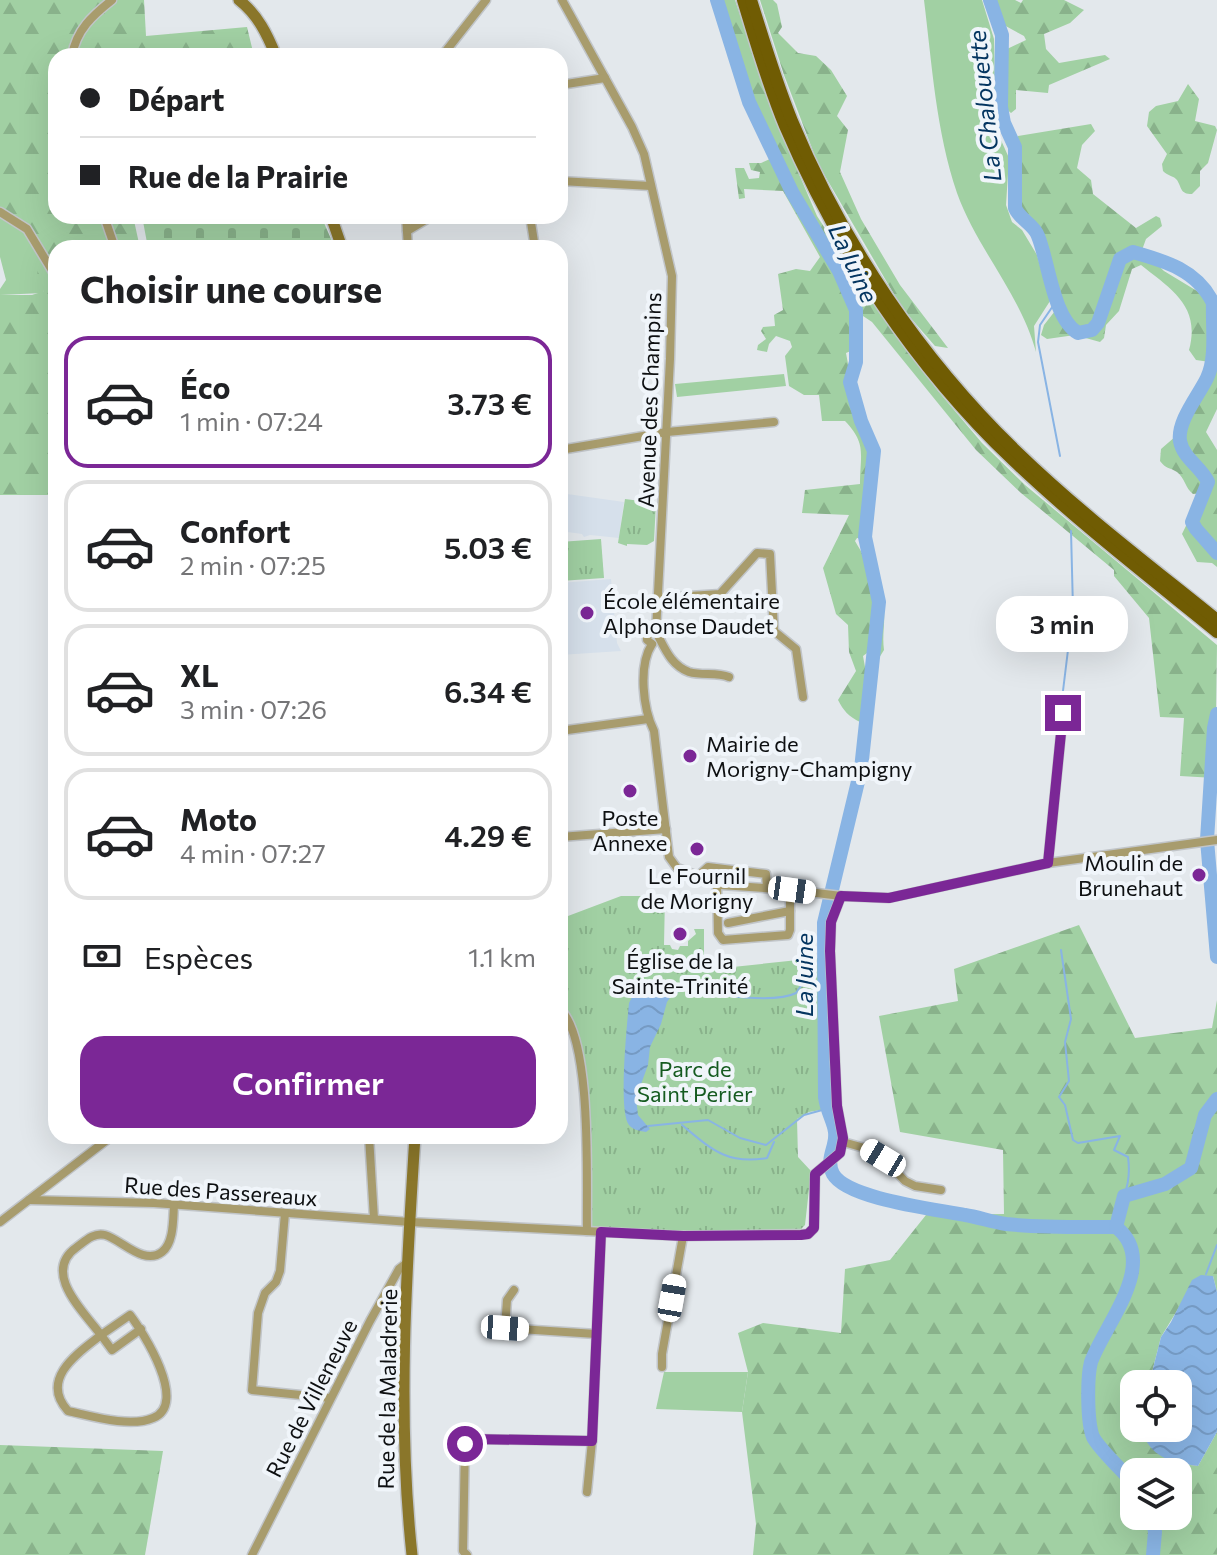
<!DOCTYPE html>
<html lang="fr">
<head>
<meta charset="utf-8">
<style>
	:root { --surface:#fff; --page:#f2f2f2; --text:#202124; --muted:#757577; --line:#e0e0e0; --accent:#7b2796 }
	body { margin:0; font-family:Commissioner,sans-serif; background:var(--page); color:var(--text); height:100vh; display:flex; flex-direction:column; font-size:30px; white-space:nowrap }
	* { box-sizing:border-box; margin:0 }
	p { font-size:26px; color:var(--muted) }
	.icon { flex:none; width:44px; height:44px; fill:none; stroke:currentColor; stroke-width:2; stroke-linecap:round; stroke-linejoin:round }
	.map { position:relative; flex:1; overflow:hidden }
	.panel { position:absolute; left:48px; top:240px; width:520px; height:904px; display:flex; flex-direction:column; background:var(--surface); border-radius:24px; box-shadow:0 8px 32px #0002 }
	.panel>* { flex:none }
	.top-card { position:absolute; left:48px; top:48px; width:520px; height:176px; border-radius:24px; box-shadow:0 8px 32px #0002; display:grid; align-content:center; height:176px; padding:0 32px; background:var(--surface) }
	.tools { position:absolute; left:1120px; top:1370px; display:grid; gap:16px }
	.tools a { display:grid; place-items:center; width:72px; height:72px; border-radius:16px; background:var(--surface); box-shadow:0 8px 32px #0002; font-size:40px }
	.end { position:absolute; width:36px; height:36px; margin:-18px; border:10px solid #7b2796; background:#fff; box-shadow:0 0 0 4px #fff }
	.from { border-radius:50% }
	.bubble { position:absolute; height:56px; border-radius:24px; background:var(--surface); box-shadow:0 8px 32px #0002; font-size:26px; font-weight:600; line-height:56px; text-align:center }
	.car { position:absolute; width:24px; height:48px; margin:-24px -12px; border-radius:10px; box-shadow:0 0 6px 2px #0007; background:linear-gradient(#fff 24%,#345 0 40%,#fff 0 76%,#345 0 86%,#fff 0) }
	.top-card b { display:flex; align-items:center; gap:28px; height:76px; font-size:30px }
	.top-card b+b { border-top:2px solid var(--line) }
	.top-card i { width:20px; height:20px; background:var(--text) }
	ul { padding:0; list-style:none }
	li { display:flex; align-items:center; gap:24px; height:132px; margin:0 16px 12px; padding:0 16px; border:4px solid var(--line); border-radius:24px }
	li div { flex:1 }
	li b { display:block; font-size:30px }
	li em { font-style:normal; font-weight:600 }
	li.current { border-color:var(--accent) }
	li>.icon { width:72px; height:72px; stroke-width:1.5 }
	h2 { padding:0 32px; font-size:36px; line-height:96px }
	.pay { display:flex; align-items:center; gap:20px; height:88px; padding:0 32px; font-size:30px }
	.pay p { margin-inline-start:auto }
	.button { display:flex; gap:16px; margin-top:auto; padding:16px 32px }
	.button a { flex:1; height:92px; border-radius:24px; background:var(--accent); color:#fff; font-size:32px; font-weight:600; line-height:92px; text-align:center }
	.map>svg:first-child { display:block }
	.built { fill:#d6e0eb }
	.grass { fill:#a1d0a3 }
	.forest { fill:url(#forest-firs); fill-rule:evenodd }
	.cemetery { fill:url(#cemetery-stones) }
	.park { fill:url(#park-tufts) }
	.water { fill:url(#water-waves) }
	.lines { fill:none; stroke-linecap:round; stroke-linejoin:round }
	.stream { stroke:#89b4e4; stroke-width:2 }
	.river { stroke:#89b4e4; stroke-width:14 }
	.street-casing { stroke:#c1c5c9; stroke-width:11 }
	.secondary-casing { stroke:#c1c5c9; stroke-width:14 }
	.primary-casing { stroke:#c1c5c9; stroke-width:15 }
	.street { stroke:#a89c6d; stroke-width:8 }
	.secondary { stroke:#8a762a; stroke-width:11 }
	.primary { stroke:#705c03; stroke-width:12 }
	.route { stroke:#7b2796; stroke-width:10 }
	.poi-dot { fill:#7b2796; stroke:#f0f5fa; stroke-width:3 }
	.labels { text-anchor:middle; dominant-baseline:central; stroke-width:8; stroke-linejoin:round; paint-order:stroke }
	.street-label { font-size:22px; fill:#0e1012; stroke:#f0f5fa }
	.poi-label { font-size:22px; fill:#0e1012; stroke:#f0f5fa }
	.park-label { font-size:22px; fill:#155b20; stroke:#f0f5fa }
	.water-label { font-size:24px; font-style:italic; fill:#043560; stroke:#f0f5fa }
</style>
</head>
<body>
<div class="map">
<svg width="1217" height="1555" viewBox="0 0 1217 1555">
	<defs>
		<pattern id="forest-firs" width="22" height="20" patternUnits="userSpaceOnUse" patternTransform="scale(2)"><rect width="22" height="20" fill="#a1d0a3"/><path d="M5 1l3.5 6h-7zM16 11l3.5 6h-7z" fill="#89b28b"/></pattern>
		<pattern id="cemetery-stones" width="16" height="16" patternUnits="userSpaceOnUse" patternTransform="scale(2)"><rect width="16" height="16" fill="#a1d0a3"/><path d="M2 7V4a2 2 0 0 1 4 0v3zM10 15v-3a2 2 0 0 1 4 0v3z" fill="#89b28b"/></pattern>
		<pattern id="park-tufts" width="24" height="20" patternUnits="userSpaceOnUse" patternTransform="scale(2)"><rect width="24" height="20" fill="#a1d0a3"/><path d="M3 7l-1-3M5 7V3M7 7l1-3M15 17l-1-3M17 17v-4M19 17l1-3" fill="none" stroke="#89b28b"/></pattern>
		<pattern id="water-waves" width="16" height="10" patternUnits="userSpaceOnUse" patternTransform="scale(2)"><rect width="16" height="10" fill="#89b4e4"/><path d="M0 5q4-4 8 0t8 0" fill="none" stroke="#759ac3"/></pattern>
	</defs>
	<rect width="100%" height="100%" fill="#e3e8ec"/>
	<!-- built -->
	<g class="built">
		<path d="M560 493 624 502 619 538 590 535 584 537 582 534 560 531Z"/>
		<path d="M611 579 617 643 621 651 560 655V583Z"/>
	</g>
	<!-- grass -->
	<g class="grass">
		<path d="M924 0H982L994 39 996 129 1009 158 1006 205 1012 222 1022 230 1037 255 1050 301 1034 326 1036 352C1021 295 977 249 957 193 936 131 932 65 924 0Z"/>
		<path d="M0 214 29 231 39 250 44 291 42 293 0 295V289L6 280 0 257Z"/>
		<path d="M784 374 786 386 677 397 675 384Z"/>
		<path d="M664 1372H748L742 1412 656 1409Z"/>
	</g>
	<!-- forest -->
	<g class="forest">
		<path d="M0 0H144L146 36 247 27 254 56H56V216H133L140 248H56V495H0V295H32L44 291 37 280 39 250 29 231 0 214Z"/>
		<path d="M713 0H735L777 123 817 216 873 303 938 391 982 443 1025 485 1217 645 1215 778 1180 776 1184 718 1160 717 1149 618 1114 576V570L1021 493 976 450 872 322 860 314 854 327 853 350 846 353 850 375 848 391 870 449 869 487 873 496 870 535 868 539 857 538 855 541C868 563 882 586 884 612 885 625 882 636 884 650L879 658 867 653 863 656 865 667 875 686 863 718 860 722C849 717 843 710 838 700L856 671 849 652 848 625 836 614 823 568 849 515 802 513 805 490 860 484C860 454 867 444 845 421H822L819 395H804L789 386 785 356 792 347 790 341 776 336 769 344 767 352 757 350 758 345 766 339 761 331 763 327 775 326 774 315 783 310 778 274 796 269 810 271 820 257 783 191 744 189 745 198 739 199 735 168H744L749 179 759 178 760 172 751 170 749 163H761L770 159 744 99Z"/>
		<path d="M760 0H773L777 4 782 27 778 33 798 53 816 56 831 70 847 96 837 116 848 130 840 172 861 219 900 285 948 348 935 346 902 308 818 164 784 75Z"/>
		<path d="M993 0H1015L1021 3 1023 0H1064L1084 10 1070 23 1044 34 1046 49 1059 63 1105 55 1110 59 1049 85 1048 93 1016 90V109L1011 113 1003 106C1004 87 1008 69 1007 49L1026 40 1024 36 1002 24Z"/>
		<path d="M1188 84 1199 99 1195 121 1215 126 1217 130 1208 163 1200 171V186L1192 194C1180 194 1182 188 1177 180 1174 176 1168 176 1163 171L1162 164 1167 154 1147 126 1149 112 1156 106 1178 101Z"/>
		<path d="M1091 124 1095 131 1082 145 1077 168 1091 180 1093 194 1136 228 1156 216 1160 218 1162 226 1146 239 1142 250 1164 271 1197 291 1207 302 1217 298V409L1206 432 1217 450V567L1212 563 1197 562 1182 534 1202 493 1193 494C1185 488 1185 478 1177 472 1169 467 1166 469 1160 461L1161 449 1176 436 1179 423 1208 372 1210 362 1196 360 1189 350C1201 306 1171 289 1141 265L1132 269 1119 311 1106 325 1104 338 1100 342 1075 335 1047 339 1041 335 1044 325 1062 302 1041 234 1021 211 1017 202 1018 136Z"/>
		<path d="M1079 925 1135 1038 1212 1028 1217 1000V1292L1213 1276 1181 1304 1161 1337 1149 1384H1134V1428H1140C1150 1455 1172 1463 1198 1466L1217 1432V1555H753L756 1524 742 1412 748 1372 738 1333 763 1323 841 1333 845 1269 890 1260 926 1215 1004 1214 1003 1150 900 1132 879 1016 958 1001 954 969ZM1134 1472H1178V1516H1134Z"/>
		<path d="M0 1445 163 1451 145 1555H0Z"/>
	</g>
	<!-- cemetery -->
	<path class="cemetery" d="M142 216H321L335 248H148Z"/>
	<!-- park -->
	<g class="park">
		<path d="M625 499 656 503 654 541 647 545 627 544V546L618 543Z"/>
		<path d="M601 539 604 578 560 581V542Z"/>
		<path d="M621 896H665L664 945H670L672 949 678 950 680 946H688V941L696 934 694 929H704V970L827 957 833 1096 826 1109 809 1112 797 1119 798 1157 811 1171 805 1225 800 1230 658 1231 591 1228 589 1173 572 1022 567 1012 560 1007V924L568 916Z"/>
	</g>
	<!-- water -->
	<g class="water">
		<path d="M648 985 678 986 679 992 672 995 667 1002 661 1024 650 1047 648 1065 636 1098 638 1115 650 1129 646 1132C640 1131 633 1130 629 1125 618 1112 627 1024 629 1003L634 993Z"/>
		<path d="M1201 1275 1213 1276 1217 1292V1432L1198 1466C1169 1462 1151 1458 1140 1428H1150L1157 1435 1163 1434 1167 1428H1178V1384H1149L1161 1337 1171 1322 1192 1280Z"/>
	</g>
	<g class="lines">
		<!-- stream -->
		<g class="stream">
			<path d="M1057 300 1040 325 1038 342 1060 456"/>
			<path d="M1062 699 1073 609 1071 531"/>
			<path d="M1061 950 1071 1019 1065 1042 1069 1081 1059 1097 1065 1105 1073 1140 1078 1143 1120 1136 1114 1150 1128 1157C1130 1171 1129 1183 1124 1196"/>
			<path d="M680 989C706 993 773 1005 796 993L824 953"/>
			<path d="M682 1125C711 1149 727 1165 767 1158L774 1142"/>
			<path d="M648 1126 708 1120 740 1138 766 1145 804 1115 826 1109"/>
			<path d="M1206 1274 1217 1245"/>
		</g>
		<!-- river -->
		<g class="river">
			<path d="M717 0 749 102 792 192 839 271 856 310V362L850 382 861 421 874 451 865 537 879 602 861 769 824 923 825 1097C827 1112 834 1122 835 1132 837 1147 825 1158 833 1174 847 1199 936 1209 965 1215 978 1217 992 1222 1006 1224 1042 1228 1080 1227 1116 1227 1161 1262 1104 1325 1091 1362 1087 1377 1087 1422 1093 1437 1098 1448 1125 1473 1134 1484"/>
			<path d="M990 0 1002 35 1001 107 1004 123 1015 147V208C1020 220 1034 224 1038 236 1049 263 1053 318 1078 333L1092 330 1098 323 1120 259 1133 252C1165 261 1197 270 1213 303 1212 326 1217 357 1207 378 1199 395 1177 421 1180 441 1183 458 1201 467 1208 482L1192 522 1196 529 1217 553"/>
			<path d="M1217 714 1214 728 1207 840 1217 957"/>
			<path d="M1116 1227 1124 1196 1165 1184 1191 1168 1205 1115 1217 1099"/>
			<path d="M1152 1516 1155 1532 1153 1555"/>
		</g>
		<defs>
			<g id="street">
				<path d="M562 0 632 127 644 154 672 276 670 359 656 632C664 646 670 665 689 672 702 676 716 672 729 677"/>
				<path d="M72 56C76 30 93 15 112 0"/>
				<path d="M442 56 486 0"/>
				<path d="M560 85 605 78"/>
				<path d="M560 181 651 186"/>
				<path d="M0 212 27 229 56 277"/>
				<path d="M104 216 115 248"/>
				<path d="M406 216 408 248"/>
				<path d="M530 216 535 248"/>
				<path d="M407 231 432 216"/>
				<path d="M560 450 667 432 774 422"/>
				<path d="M659 598 720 594 757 553 770 554 774 631 796 649 803 697"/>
				<path d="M652 644C638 666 643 709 654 731L669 857 677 868 721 885 792 890 841 896 889 898 1048 863 1217 840"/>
				<path d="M652 644 647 640V636L652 632H656"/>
				<path d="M560 731 648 719"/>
				<path d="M560 837 666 829"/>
				<path d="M1048 863 1063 713"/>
				<path d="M697 877 708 867 766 874 767 888"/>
				<path d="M717 884 718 933 723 940 788 935 790 930V890"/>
				<path d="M728 923 790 911"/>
				<path d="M560 1009C593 1040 586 1185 587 1231"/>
				<path d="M369 1136 374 1219"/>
				<path d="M843 1142 868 1149 883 1158 905 1181 915 1186 941 1190"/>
				<path d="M29 1200 154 1203 410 1222 683 1236 808 1234 814 1228 815 1174 840 1153 843 1138 837 1106 830 951 831 922 841 896"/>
				<path d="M285 1213 280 1271 276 1282 265 1293 258 1313 252 1390 330 1398"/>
				<path d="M0 1222 112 1136"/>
				<path d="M514 1290 507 1300 505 1328 596 1334"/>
				<path d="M141 1329 112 1350 101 1335 130 1315C143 1332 189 1404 153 1418 130 1428 91 1416 68 1411 39 1379 78 1353 101 1335 83 1311 41 1272 77 1247 85 1241 94 1232 105 1235 122 1240 144 1266 162 1252 174 1243 173 1219 174 1205"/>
				<path d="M662 1367V1354L683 1236"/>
				<path d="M587 1492 592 1441 601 1232"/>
				<path d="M252 1555 370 1321 399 1269 408 1262"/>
				<path d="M467 1555 463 1551 465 1444 471 1439 592 1441"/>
			</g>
			<g id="secondary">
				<path d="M239 0C258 15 267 34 276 56"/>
				<path d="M331 216 342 248"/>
				<path d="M412 1555C397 1416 406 1276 415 1136"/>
			</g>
			<g id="primary">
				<path d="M743 0C756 43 768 85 785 126 838 250 915 367 1013 460 1077 521 1148 576 1217 632"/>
				<path d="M751 0C764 41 776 82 792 121 843 244 921 359 1017 452 1079 512 1149 565 1217 620"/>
			</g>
		</defs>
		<!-- street casing -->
		<use href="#street" class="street-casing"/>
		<!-- secondary casing -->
		<use href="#secondary" class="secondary-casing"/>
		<!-- primary casing -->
		<use href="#primary" class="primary-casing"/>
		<!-- street -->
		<use href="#street" class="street"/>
		<!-- secondary -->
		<use href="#secondary" class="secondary"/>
		<!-- primary -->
		<use href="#primary" class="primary"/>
	</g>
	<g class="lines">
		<!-- route -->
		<path class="route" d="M465 1444 471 1439 592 1441 601 1232 683 1236 801 1235 808 1234 814 1228 815 1174 840 1153 843 1138 837 1106 830 951 831 922 841 896 889 898 1048 863 1063 713"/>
	</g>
	<!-- markers -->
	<g class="poi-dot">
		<circle cx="587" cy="613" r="8"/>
		<circle cx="690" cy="756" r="8"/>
		<circle cx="630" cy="791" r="8"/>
		<circle cx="697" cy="849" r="8"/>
		<circle cx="1199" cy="875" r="8"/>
		<circle cx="680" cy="934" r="8"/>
	</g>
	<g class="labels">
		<!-- street labels -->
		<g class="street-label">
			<text transform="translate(649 400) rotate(-88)">Avenue des Champins</text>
			<text transform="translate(221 1191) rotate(4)">Rue des Passereaux</text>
			<text transform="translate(387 1389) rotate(-89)">Rue de la Maladrerie</text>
			<text transform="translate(311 1398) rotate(-63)">Rue de Villeneuve</text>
		</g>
		<!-- poi labels -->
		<g class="poi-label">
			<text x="603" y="600" text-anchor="start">École élémentaire<tspan x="603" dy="25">Alphonse Daudet</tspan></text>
			<text x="706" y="743" text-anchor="start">Mairie de<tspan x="706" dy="25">Morigny-Champigny</tspan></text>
			<text x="630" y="817">Poste<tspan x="630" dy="25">Annexe</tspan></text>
			<text x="1183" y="862" text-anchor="end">Moulin de<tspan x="1183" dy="25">Brunehaut</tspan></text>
			<text x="697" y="875">Le Fournil<tspan x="697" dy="25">de Morigny</tspan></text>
			<text x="680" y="960">Église de la<tspan x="680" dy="25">Sainte-Trinité</tspan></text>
		</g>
		<!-- park labels -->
		<g class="park-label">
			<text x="695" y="1068">Parc de<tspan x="695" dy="25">Saint Perier</tspan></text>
		</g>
		<!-- water labels -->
		<g class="water-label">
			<text transform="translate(984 106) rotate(-96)">La Chalouette</text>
			<text transform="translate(854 263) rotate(65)">La Juine</text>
			<text transform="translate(803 975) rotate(-90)">La Juine</text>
		</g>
	</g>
</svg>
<div class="tools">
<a><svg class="icon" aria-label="locate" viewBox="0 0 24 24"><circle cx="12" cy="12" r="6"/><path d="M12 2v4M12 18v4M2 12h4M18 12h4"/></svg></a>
<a><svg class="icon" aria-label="layers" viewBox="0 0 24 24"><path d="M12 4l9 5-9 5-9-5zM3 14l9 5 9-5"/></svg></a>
</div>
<i class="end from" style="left:465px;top:1444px"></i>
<i class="end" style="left:1063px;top:713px"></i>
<div class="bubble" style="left:996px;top:596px;width:132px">3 min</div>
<i class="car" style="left:792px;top:890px;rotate:98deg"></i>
<i class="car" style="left:883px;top:1158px;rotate:301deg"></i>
<i class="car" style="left:672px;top:1298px;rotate:10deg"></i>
<i class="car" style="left:505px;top:1328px;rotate:94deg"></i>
<div class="top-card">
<b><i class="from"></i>Départ</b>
<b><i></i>Rue de la Prairie</b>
</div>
<section class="panel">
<h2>Choisir une course</h2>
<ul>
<li class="current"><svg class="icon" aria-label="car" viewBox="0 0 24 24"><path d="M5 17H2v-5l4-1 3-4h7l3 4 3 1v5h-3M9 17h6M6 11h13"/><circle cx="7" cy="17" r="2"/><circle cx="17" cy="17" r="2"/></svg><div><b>Éco</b><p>1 min · 07:24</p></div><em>3.73 €</em></li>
<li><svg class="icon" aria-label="car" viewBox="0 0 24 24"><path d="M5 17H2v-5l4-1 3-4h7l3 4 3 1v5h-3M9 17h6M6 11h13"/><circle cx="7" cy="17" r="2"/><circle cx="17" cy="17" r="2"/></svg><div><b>Confort</b><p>2 min · 07:25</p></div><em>5.03 €</em></li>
<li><svg class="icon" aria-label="car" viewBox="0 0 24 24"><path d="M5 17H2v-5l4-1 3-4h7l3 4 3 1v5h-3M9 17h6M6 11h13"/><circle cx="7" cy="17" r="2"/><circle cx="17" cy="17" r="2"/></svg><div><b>XL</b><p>3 min · 07:26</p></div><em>6.34 €</em></li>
<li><svg class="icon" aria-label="car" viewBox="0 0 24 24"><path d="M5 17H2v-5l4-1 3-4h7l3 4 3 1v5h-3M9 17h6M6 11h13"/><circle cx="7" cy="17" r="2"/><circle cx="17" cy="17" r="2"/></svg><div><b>Moto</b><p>4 min · 07:27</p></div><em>4.29 €</em></li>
</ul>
<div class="pay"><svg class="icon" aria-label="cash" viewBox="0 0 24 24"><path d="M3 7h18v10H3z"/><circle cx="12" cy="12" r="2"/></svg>Espèces<p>1.1 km</p></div>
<div class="button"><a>Confirmer</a></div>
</section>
</div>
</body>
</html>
